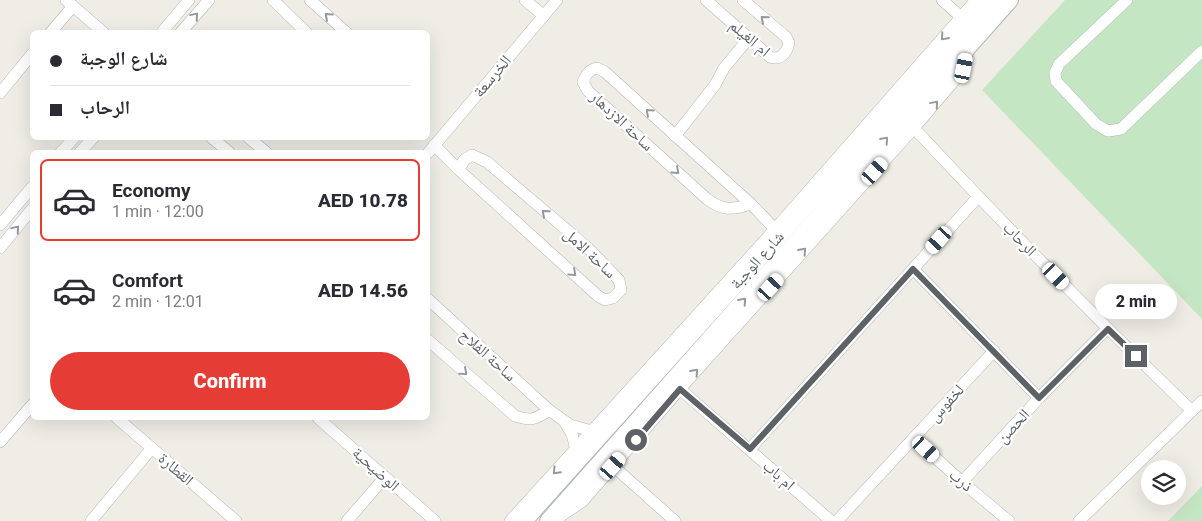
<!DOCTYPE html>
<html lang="en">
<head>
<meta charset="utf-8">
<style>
	:root { --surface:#fff; --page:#f7f7f7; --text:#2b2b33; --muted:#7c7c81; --line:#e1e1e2; --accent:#e53c36 }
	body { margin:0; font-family:Roboto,"Noto Naskh Arabic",sans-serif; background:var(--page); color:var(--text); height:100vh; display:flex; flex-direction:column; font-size:19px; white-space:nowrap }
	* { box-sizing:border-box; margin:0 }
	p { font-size:16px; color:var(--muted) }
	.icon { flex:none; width:28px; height:28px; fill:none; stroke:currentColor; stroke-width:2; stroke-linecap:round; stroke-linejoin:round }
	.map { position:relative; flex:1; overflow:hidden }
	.panel { position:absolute; left:30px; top:150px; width:400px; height:270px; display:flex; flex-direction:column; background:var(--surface); border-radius:8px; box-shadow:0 5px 20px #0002 }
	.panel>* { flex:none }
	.banner { position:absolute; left:30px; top:30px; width:400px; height:110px; border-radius:8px; box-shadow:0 5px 20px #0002; display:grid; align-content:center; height:110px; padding:0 20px; background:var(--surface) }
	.fabs { position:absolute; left:1141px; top:460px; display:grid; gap:10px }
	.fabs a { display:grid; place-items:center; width:45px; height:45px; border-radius:50%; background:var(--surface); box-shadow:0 5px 20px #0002; font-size:25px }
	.end { position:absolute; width:22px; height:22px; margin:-11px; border:6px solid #5e6266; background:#fff; box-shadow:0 0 0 2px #fff }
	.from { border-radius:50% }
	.bubble { position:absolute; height:35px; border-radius:18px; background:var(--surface); box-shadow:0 5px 20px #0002; font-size:16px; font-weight:800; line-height:35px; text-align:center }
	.car { position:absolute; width:15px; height:30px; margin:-15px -8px; border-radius:6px; box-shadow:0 0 4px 1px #0007; background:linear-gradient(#fff 24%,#345 0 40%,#fff 0 76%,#345 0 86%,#fff 0) }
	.banner b { display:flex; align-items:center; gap:18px; height:48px; font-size:19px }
	.banner b+b { border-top:1px solid var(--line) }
	.banner i { width:12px; height:12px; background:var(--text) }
	ul { padding:9px 0 0; list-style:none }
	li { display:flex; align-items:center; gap:15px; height:82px; margin:0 10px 8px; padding:0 10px; border:2px solid transparent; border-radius:8px }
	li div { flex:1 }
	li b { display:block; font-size:19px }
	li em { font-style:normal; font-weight:800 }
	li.current { border-color:var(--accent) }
	li>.icon { width:45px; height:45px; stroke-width:1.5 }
	.cta { display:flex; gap:10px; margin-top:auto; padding:10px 20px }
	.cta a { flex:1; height:58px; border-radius:30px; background:var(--accent); color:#fff; font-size:20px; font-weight:800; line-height:58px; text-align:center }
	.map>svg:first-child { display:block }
	.green { fill:#c5e6c3 }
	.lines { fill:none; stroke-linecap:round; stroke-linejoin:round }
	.street-casing { stroke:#b3b7ba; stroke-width:12 }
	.secondary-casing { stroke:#b2b6ba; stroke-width:18 }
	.street { stroke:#fff; stroke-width:11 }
	.secondary { stroke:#fff; stroke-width:16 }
	.oneway { stroke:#96999c }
	.route { stroke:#5e6266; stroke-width:6 }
	.labels { text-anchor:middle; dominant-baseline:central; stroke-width:4.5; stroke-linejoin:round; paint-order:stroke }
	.street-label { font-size:16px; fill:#5e6266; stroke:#fff }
</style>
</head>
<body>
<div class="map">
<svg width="1202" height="521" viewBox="0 0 1202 521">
	<rect width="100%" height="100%" fill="#efede6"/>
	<!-- green -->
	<g class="green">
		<path d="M1065 0H1202V319L982 90Z"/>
		<path d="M1202 486V521H1168Z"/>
	</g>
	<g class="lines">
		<defs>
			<g id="street">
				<path d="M66 0 103 32"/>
				<path d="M273 0 306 32"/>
				<path d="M310 0 346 32"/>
				<path d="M525 0 544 16"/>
				<path d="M706 0 770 57C781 61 787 52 789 43L786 37 743 0"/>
				<path d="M942 0 961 17"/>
				<path d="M1127 0 1059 64 1055 73 1056 81 1096 124 1108 131 1121 129 1202 51"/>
				<path d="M51 32 73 6"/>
				<path d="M162 32 189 0"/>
				<path d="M181 32 209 0"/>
				<path d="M0 93 32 54"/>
				<path d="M914 128C1004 225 1097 319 1192 411"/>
				<path d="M675 136 715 85 724 68 749 38"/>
				<path d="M212 138 229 152"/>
				<path d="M249 138 266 152"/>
				<path d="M434 145 459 170 598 296 605 300 613 298 621 290 619 280 588 248 487 162 472 155 464 160 459 170"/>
				<path d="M61 152 74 138"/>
				<path d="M80 152 93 138"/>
				<path d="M428 153 557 0"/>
				<path d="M751 204C732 210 723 211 707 199L588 91 583 82C586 74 589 70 597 68L605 72 751 204 775 229"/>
				<path d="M0 225 32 187"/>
				<path d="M0 248 32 209"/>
				<path d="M913 269 1039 398"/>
				<path d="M428 299 549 410 570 425 592 431"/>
				<path d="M428 340 515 416C531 421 535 420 549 410"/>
				<path d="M680 389 831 521"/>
				<path d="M117 418 236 521"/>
				<path d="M318 418 435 521"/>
				<path d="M564 421 572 434 576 450"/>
				<path d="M914 438 962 482 1009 521"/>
				<path d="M0 442 32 405"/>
				<path d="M750 449 978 197"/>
				<path d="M613 466 675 521"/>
				<path d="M962 482 1039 398 1107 329"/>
				<path d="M555 520 583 501 680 389 914 128 965 68 968 48"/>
				<path d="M91 521 152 448"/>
				<path d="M347 521 385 477"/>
				<path d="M510 521 775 229 976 0"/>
				<path d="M837 521 994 351"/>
				<path d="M1079 521 1202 401"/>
			</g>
			<g id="secondary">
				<path d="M524 521 991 0"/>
				<path d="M548 521 1010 0"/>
			</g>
		</defs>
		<!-- street casing -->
		<use href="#street" class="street-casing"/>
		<!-- secondary casing -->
		<use href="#secondary" class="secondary-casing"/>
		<!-- street -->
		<use href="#street" class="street"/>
		<!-- secondary -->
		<use href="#secondary" class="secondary"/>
	</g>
	<!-- one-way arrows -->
	<defs><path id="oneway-chevron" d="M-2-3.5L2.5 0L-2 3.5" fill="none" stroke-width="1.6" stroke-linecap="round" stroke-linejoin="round" transform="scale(1.25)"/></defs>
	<g class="oneway">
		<use href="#oneway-chevron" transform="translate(195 16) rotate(-50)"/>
		<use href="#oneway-chevron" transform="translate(328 16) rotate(-138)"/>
		<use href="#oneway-chevron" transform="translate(764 19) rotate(-139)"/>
		<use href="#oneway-chevron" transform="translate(944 37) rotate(131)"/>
		<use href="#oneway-chevron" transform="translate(935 104) rotate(-50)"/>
		<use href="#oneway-chevron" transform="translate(649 112) rotate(-138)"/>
		<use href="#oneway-chevron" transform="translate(885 140) rotate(-49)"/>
		<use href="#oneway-chevron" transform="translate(676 171) rotate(42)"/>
		<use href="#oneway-chevron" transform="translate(545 213) rotate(-140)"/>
		<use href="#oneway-chevron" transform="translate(16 229) rotate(-50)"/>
		<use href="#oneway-chevron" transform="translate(803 251) rotate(-48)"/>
		<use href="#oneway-chevron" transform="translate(573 273) rotate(42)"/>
		<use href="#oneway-chevron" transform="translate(743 301) rotate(-49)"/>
		<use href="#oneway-chevron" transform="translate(464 372) rotate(41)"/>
		<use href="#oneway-chevron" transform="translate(695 372) rotate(-48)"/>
		<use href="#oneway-chevron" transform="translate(556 471) rotate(133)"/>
	</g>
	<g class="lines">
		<!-- route -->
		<path class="route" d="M636 440 680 389 750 449 913 269 1039 398 1108 329 1136 356"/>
	</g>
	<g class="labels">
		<!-- street labels -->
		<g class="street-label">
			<text transform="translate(750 38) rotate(40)">ام الغيلم</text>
			<text transform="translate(492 76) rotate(-50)">الخرسعة</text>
			<text transform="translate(622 121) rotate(43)">ساحة الازدهار</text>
			<text transform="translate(1020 239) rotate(46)">الرحاب</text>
			<text transform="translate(590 253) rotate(43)">ساحة الامل</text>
			<text transform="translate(757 260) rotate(-48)">شارع الوجبة</text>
			<text transform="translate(488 355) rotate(42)">ساحة الفلاح</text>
			<text transform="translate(946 403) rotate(-48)">لخفوس</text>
			<text transform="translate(1013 426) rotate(-47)">الحصن</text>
			<text transform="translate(176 469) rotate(41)">القطارة</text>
			<text transform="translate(376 469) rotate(42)">الوضيحية</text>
			<text transform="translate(779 475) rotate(41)">ام باب</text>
			<text transform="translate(961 480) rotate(41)">ذرب</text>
		</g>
	</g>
</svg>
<div class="fabs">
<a><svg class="icon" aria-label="layers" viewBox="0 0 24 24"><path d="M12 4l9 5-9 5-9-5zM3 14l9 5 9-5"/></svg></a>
</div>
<i class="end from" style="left:636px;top:440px"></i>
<i class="end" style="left:1136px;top:356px"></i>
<div class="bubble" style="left:1095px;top:284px;width:82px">2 min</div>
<i class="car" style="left:964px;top:68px;rotate:11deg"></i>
<i class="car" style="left:875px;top:171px;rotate:42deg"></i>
<i class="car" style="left:939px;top:240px;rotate:222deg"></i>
<i class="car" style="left:1056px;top:276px;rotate:136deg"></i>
<i class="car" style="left:771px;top:287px;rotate:42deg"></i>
<i class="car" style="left:926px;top:449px;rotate:132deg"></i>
<i class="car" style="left:613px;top:466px;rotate:41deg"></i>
<div class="banner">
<b><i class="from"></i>شارع الوجبة</b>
<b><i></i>الرحاب</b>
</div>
<section class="panel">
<ul>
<li class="current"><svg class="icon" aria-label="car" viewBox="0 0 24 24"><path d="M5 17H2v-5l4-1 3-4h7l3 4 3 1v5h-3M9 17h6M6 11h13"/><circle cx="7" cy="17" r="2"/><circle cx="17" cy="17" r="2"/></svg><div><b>Economy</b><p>1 min · 12:00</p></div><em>AED 10.78</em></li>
<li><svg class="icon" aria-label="car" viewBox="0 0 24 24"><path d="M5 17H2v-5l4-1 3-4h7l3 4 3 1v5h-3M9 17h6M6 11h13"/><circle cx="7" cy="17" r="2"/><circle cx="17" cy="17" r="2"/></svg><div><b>Comfort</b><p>2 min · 12:01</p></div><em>AED 14.56</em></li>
</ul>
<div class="cta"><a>Confirm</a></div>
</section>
</div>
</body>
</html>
